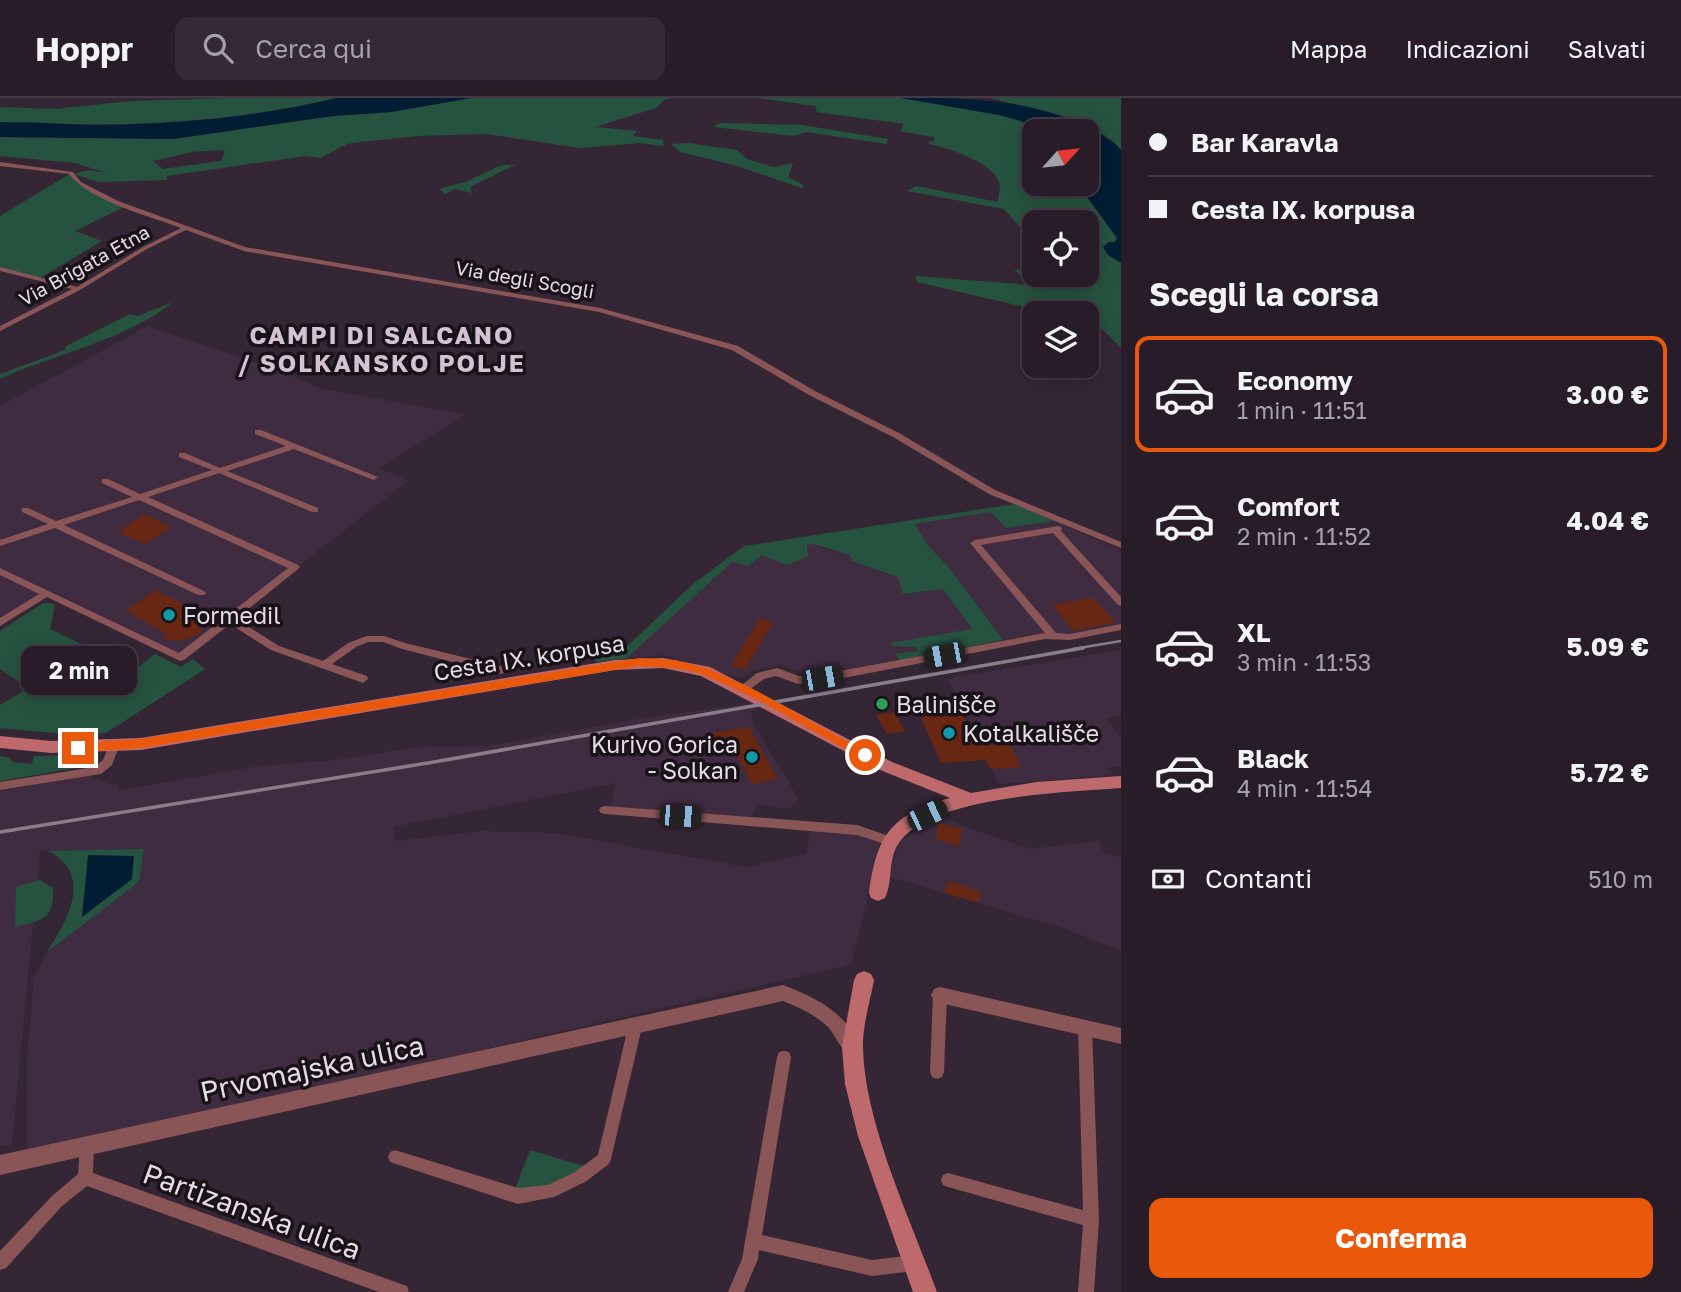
<!DOCTYPE html>
<html lang="it">
<head>
<meta charset="utf-8">
<style>
	:root { --surface:#281c28; --page:#342934; --text:#f1f3f6; --muted:#a5a1a8; --line:#443a45; --accent:#ea580c }
	body { margin:0; font-family:"Golos Text",sans-serif; background:var(--page); color:var(--text); height:100vh; display:flex; flex-direction:column; font-size:26px; white-space:nowrap }
	* { box-sizing:border-box; margin:0 }
	p { font-size:23px; color:var(--muted) }
	.icon { flex:none; width:38px; height:38px; fill:none; stroke:currentColor; stroke-width:2; stroke-linecap:round; stroke-linejoin:round }
	.map { position:relative; flex:1; overflow:hidden }
	.panel { display:flex; flex-direction:column; background:var(--surface); width:560px }
	.panel>* { flex:none }
	.guide { display:grid; align-content:center; height:154px; padding:0 28px; background:var(--surface) }
	.needle { width:46px; rotate:63deg }
	.controls { position:absolute; left:1022px; top:21px; display:grid; gap:14px }
	.controls a { display:grid; place-items:center; width:77px; height:77px; border-radius:14px; background:var(--surface); box-shadow:0 4px 18px #0003,0 0 0 2px var(--line); font-size:35px }
	.end { position:absolute; width:32px; height:32px; margin:-16px; border:9px solid #ea580c; background:#fff; box-shadow:0 0 0 4px #fff }
	.from { border-radius:50% }
	.bubble { position:absolute; height:49px; border-radius:14px; background:var(--surface); box-shadow:0 4px 18px #0003,0 0 0 2px var(--line); font-size:23px; font-weight:700; line-height:49px; text-align:center }
	.car { position:absolute; width:21px; height:42px; margin:-21px -10px; border-radius:9px; box-shadow:0 0 5px 2px #0007; background:linear-gradient(#222 24%,#8ab4d8 0 40%,#222 0 76%,#8ab4d8 0 86%,#222 0) }
	.guide b { display:flex; align-items:center; gap:24px; height:66px; font-size:26px }
	.guide b+b { border-top:2px solid var(--line) }
	.guide i { width:18px; height:18px; background:var(--text) }
	ul { padding:0; list-style:none }
	li { display:flex; align-items:center; gap:21px; height:116px; margin:0 14px 10px; padding:0 14px; border:4px solid transparent; border-radius:14px }
	li div { flex:1 }
	li b { display:block; font-size:26px }
	li em { font-style:normal; font-weight:700 }
	li.selected { border-color:var(--accent) }
	li>.icon { width:63px; height:63px; stroke-width:1.5 }
	h2 { padding:0 28px; font-size:32px; line-height:84px }
	.pay { display:flex; align-items:center; gap:18px; height:77px; padding:0 28px; font-size:26px }
	.pay p { margin-inline-start:auto }
	.action { display:flex; gap:14px; margin-top:auto; padding:14px 28px }
	.action a { flex:1; height:80px; border-radius:14px; background:var(--accent); color:#fff; font-size:28px; font-weight:700; line-height:80px; text-align:center }
	header { display:flex; align-items:center; gap:42px; box-sizing:border-box; height:98px; padding:0 35px; background:var(--surface); border-bottom:2px solid var(--line) }
	header strong { font-size:33px }
	nav { display:flex; gap:38px; margin-inline-start:auto; font-size:24px }
	.search { width:490px; height:63px; background:var(--page); display:flex; align-items:center; gap:18px; box-sizing:border-box; padding:0 24px; border-radius:14px; color:var(--muted); font-size:26px }
	main { display:flex; flex:1; min-height:0 }
	.map>svg:first-child { display:block }
	.built { fill:#402c40 }
	.green { fill:#265340; fill-rule:evenodd }
	.water { fill:#001d34 }
	.building { fill:#682713 }
	.lines { fill:none; stroke-linecap:round; stroke-linejoin:round }
	.minor { fill:#8a5556; fill-rule:evenodd }
	.tertiary { fill:#8a5556; fill-rule:evenodd }
	.secondary { fill:#be6a6d; fill-rule:evenodd }
	.rail-far1 { stroke:#8a7d8a; stroke-width:2.5 }
	.rail { stroke:#8a7d8a; stroke-width:3.5 }
	.route { fill:#ea580c }
	.culture-dot { fill:#0f9aa8; stroke:#191219; stroke-width:2.5 }
	.leisure-dot { fill:#2e9e5b; stroke:#191219; stroke-width:2.5 }
	.labels { text-anchor:middle; dominant-baseline:central; stroke-width:7; stroke-linejoin:round; paint-order:stroke }
	.far-street-label { font-size:19px; fill:#e6dce6; stroke:#191219 }
	.poi-label { font-size:23px; fill:#e6dce6; stroke:#191219; text-anchor:start }
	.street-label { font-size:23px; fill:#e6dce6; stroke:#191219 }
	.far-district-label { font-size:24px; font-weight:bold; letter-spacing:2px; fill:#d4c1d4; stroke:#191219 }
	.near-street-label { font-size:28px; fill:#e6dce6; stroke:#191219 }
</style>
</head>
<body>
<header>
<strong>Hoppr</strong>
<div class="search"><svg class="icon" aria-label="search" viewBox="0 0 24 24"><circle cx="10" cy="10" r="6"/><path d="M15 15l6 6"/></svg>Cerca qui</div>
<nav><a>Mappa</a><a>Indicazioni</a><a>Salvati</a></nav>
</header>
<main>
<div class="map">
<svg width="1121" height="1194" viewBox="0 0 1121 1194">
	<rect width="100%" height="100%" fill="#352635"/>
	<!-- built -->
	<g class="built">
		<path d="M148 228 262 267 291 272V277L321 291 466 316 379 370 408 383 180 560 47 495 0 525V308Z"/>
		<path d="M1021 409 1121 452V526L1069 537 1043 536 1003 542 952 473 927 446 915 426Z"/>
		<path d="M814 445 824 451 850 457 852 463 898 479 904 496 944 490 972 532 958 534 919 553 920 558 808 578 782 567 754 573 741 580 664 557 627 560 732 463 762 457 797 462 808 458 807 446Z"/>
		<path d="M1121 552V617L1105 620 1121 640V668L1107 670 1112 677 999 686 948 580Z"/>
		<path d="M753 605 759 611 751 613 754 627 798 700 789 711 757 706 750 720 610 709 616 685 393 729 396 743 481 733 555 735 746 769 806 756 811 732 854 735 880 744 853 861 845 868 27 1057V959L34 880 47 854 139 784 144 752 40 753 12 1046 0 1048V693L88 677 112 687 117 686 119 692 259 668 335 662 419 649 488 648 637 621Z"/>
		<path d="M945 719 965 729 1030 751 1098 743 1105 756 1121 759V853L1063 830 890 779 894 758 901 743 934 721Z"/>
	</g>
	<!-- green -->
	<g class="green">
		<path d="M232 0H336C247 22 134 30 43 25 29 24 14 25 0 24V9L54 11 132 3Z"/>
		<path d="M471 0H672L664 2 656 10 595 29 637 33 633 38 663 42 664 48 640 45 579 50 486 36 418 38 360 44 347 46 320 60 305 58 167 78V82L97 84 74 76 89 72 107 75 75 65 0 58V39L173 41 333 18 391 14ZM219 52 225 53 221 63 163 71 153 63 192 54Z"/>
		<path d="M758 0H901L999 17 1021 23 1042 33H1034V86H1081L1082 92 1117 140 1111 158 1121 165V250L1101 230 1087 224V215H1050L917 184 915 178 1055 189 1022 178 1014 172 1027 170 1034 153V177H1087V124H1034V145L1004 111 907 93 916 88 998 104C998 99 1000 92 1000 88 998 65 945 49 926 45L935 42 933 39 900 33 904 26 817 14 815 8Z"/>
		<path d="M991 0H1121V52C1092 17 1032 12 991 0Z"/>
		<path d="M719 25 802 27 888 41 886 46 806 34 794 38 714 29Z"/>
		<path d="M688 45 737 52 747 61 773 69 793 65 788 79 804 87 802 90 734 67 680 54 671 46Z"/>
		<path d="M502 67H515L470 89 472 95 455 91 445 96 439 91 465 84Z"/>
		<path d="M71 75 79 85 126 108 75 133 102 143 40 180 0 171V118Z"/>
		<path d="M173 204C127 242 54 256 0 281V276L65 252 66 248 130 216 138 218Z"/>
		<path d="M1015 406 1054 423 1006 430 991 414 915 426 927 446 952 473 1003 542 900 562 895 556 918 553 915 549 893 548 890 545 972 531 943 491 903 496 898 479 852 463 850 457C838 454 816 445 807 446L808 458 787 467 762 457 748 468 732 464 627 560 597 564 592 561 619 556 693 486 744 448Z"/>
		<path d="M43 505 55 506 50 531 109 559 91 575 112 589 155 556 181 569 193 561 205 571 106 635 63 636 0 630V607L28 590 0 571V533Z"/>
		<path d="M97 657 99 662 93 667 0 683V658L10 660 12 664 32 666 34 658Z"/>
		<path d="M144 751 139 784 47 854C68 822 94 776 48 753Z"/>
		<path d="M40 782 53 790C54 822 43 822 15 829L16 789Z"/>
		<path d="M530 1052 587 1069 545 1090 515 1091Z"/>
	</g>
	<!-- water -->
	<g class="water">
		<path d="M336 0H471L391 14 333 18 173 41 0 39V24C14 25 29 24 43 25 133 31 248 22 336 0Z"/>
		<path d="M901 0C967 0 1031 0 1090 31 1102 37 1113 42 1121 52V165L1108 157 1103 149 1109 144H1115L1117 140 1082 92 1081 86H1087V33H1042L1021 23 999 17Z"/>
		<path d="M88 757 134 758 132 781 82 819Z"/>
	</g>
	<!-- building -->
	<g class="building">
		<path d="M144 416 171 429 145 446 118 434Z"/>
		<path d="M155 492 213 520 199 532 202 534 190 540 177 543 162 541 167 536 126 513Z"/>
		<path d="M1093 500 1116 524 1074 533 1052 507Z"/>
		<path d="M760 520 773 525 745 572 731 567Z"/>
		<path d="M957 605 970 633 1002 631 1021 669 990 671 986 662 941 665 916 608Z"/>
		<path d="M894 614 905 633 887 636 876 617Z"/>
		<path d="M749 629 764 657 778 681 752 686 732 649 713 652 705 636Z"/>
		<path d="M939 725 962 731 959 748 936 741Z"/>
		<path d="M947 783 980 793 979 805 945 795Z"/>
	</g>
	<g class="lines">
		<!-- minor -->
		<g class="minor">
			<path d="M0 64 73 74 81 84 118 103 245 149 600 210 738 248 815 293 899 335 995 392 1121 444V450L989 396 893 339 809 297 732 252 599 214 244 153 186 132 147 151 80 192 0 233V228L72 191 0 173V169L77 189 143 149 181 130C149 118 90 103 69 76L0 68Z"/>
			<path d="M255 332H261L378 379 374 382 371 381 294 351 227 373 318 410V414H312L219 375 148 399 298 467 300 469 298 471 236 521 279 548 323 563 348 545 367 538H384L405 545 504 569 505 572 504 575 500 576 402 551 383 544H368L356 549 332 566 367 578 368 581 363 585 271 552 230 526 184 562 180 563 47 499 0 528V520L39 496 0 477V470L179 555 288 470 139 402 64 427 204 493 206 495 204 497H198L55 430 0 448V442L48 426 22 414V410H28L56 423 132 399 102 385V381H108L140 396 212 372 179 359V355H185L220 370 286 348 255 336Z"/>
			<path d="M1058 428 1061 429 1062 431 1061 433 1121 499V508L1118 507 1053 435 981 447 1056 535 1070 536 1121 526V532L1070 542 1045 541 823 584 798 586 776 578 764 581 746 594H738L737 591 757 575 777 570 799 578 823 576 1045 535 970 445 975 442Z"/>
			<path d="M114 644 118 645 119 648 112 667 101 676 0 692V684L94 669 103 662 110 645Z"/>
			<path d="M605 708 857 727 895 740 897 743 895 746 891 748 857 737 605 716 601 715 599 712 601 709Z"/>
			<path d="M940 891 945 893 947 897 944 974 942 979 937 981 932 979 930 974 933 897 935 893Z"/>
			<path d="M635 923 640 925 642 929 611 1061 609 1066 585 1084 554 1099 518 1106 390 1064 388 1059 390 1054 395 1052 518 1090 548 1087 575 1074 598 1057 628 929 630 925Z"/>
			<path d="M1085 923 1090 925 1092 929 1099 1122 1094 1194H1078L1083 1127 948 1089 943 1087 941 1082 943 1077 948 1075 1083 1112 1078 929 1080 925Z"/>
			<path d="M784 953 789 954 791 959 762 1137 872 1162 914 1157 920 1159 922 1165 920 1171 914 1173 872 1178 759 1152 758 1161 744 1194H728L742 1161 777 959 779 954Z"/>
			<path d="M87 1041 92 1043 94 1048 93 1075 401 1186 407 1188 409 1194H379L87 1088 62 1108 6 1170 0 1172V1153L52 1098 78 1076 80 1048 82 1043Z"/>
		</g>
		<!-- tertiary -->
		<g class="tertiary">
			<path d="M783 887C817 900 845 914 861 949L858 955 852 957C840 953 836 937 827 928 814 916 798 909 783 903L0 1077V1057Z"/>
			<path d="M940 889 1121 930V946L940 905 934 903 931 897 934 891Z"/>
		</g>
		<!-- secondary -->
		<g class="secondary">
			<path d="M663 560 710 569 892 664 971 695 1036 684 1121 678V690C1068 694 925 698 897 748 888 764 893 784 885 800L878 803 871 800 869 795C877 736 891 717 950 700L880 672 701 578 663 570 615 572 141 652 51 655 0 650V638L51 643 141 640 615 562Z"/>
			<path d="M864 873 871 876 874 882C870 904 862 929 863 951 865 1026 911 1123 937 1194H913L858 1038 845 986 842 949 854 882 857 876Z"/>
		</g>
		<!-- rail-far1 -->
		<path class="rail-far1" d="M1073 551 1121 543"/>
		<!-- rail -->
		<path class="rail" d="M0 734 434 664 1083 550"/>
	</g>
	<!-- route -->
	<path class="route" d="M639 560 675 562 709 571 757 593 871 657 869 660H861C810 632 758 598 703 577 683 569 660 569 639 568L141 650 78 654 72 650 78 645 141 641Z"/>
	<!-- markers -->
	<g class="culture-dot">
		<circle cx="169" cy="517" r="7"/>
		<circle cx="949" cy="635" r="7"/>
		<circle cx="752" cy="659" r="7"/>
	</g>
	<circle class="leisure-dot" cx="882" cy="606" r="7"/>
	<g class="labels">
		<!-- far-street labels -->
		<g class="far-street-label">
			<text transform="translate(84 167) rotate(-29)">Via Brigata Etna</text>
			<text transform="translate(525 181) rotate(10)">Via degli Scogli</text>
		</g>
		<!-- poi labels -->
		<g class="poi-label">
			<text x="183" y="517">Formedil</text>
			<text x="896" y="606">Balinišče</text>
			<text x="963" y="635">Kotalkališče</text>
			<text x="738" y="646" text-anchor="end">Kurivo Gorica<tspan x="738" dy="26">- Solkan</tspan></text>
		</g>
		<!-- street labels -->
		<g class="street-label">
			<text transform="translate(529 559) rotate(-9)">Cesta IX. korpusa</text>
		</g>
		<!-- far-district labels -->
		<g class="far-district-label">
			<text x="382" y="236">CAMPI DI SALCANO<tspan x="382" dy="28">/ SOLKANSKO POLJE</tspan></text>
		</g>
		<!-- near-street labels -->
		<g class="near-street-label">
			<text transform="translate(312 970) rotate(-12)">Prvomajska ulica</text>
			<text transform="translate(252 1113) rotate(20)">Partizanska ulica</text>
		</g>
	</g>
</svg>
<div class="controls">
<a><svg class="needle" viewBox="-14 -14 28 28"><path d="M0-13l5 13h-10z" fill="#e53935"/><path d="M0 13l5-13h-10z" fill="#a5a1a8"/></svg></a>
<a><svg class="icon" aria-label="locate" viewBox="0 0 24 24"><circle cx="12" cy="12" r="6"/><path d="M12 2v4M12 18v4M2 12h4M18 12h4"/></svg></a>
<a><svg class="icon" aria-label="layers" viewBox="0 0 24 24"><path d="M12 4l9 5-9 5-9-5zM3 14l9 5 9-5"/></svg></a>
</div>
<i class="end from" style="left:865px;top:657px"></i>
<i class="end" style="left:78px;top:650px"></i>
<div class="bubble" style="left:21px;top:548px;width:116px">2 min</div>
<i class="car" style="left:944px;top:557px;rotate:259deg"></i>
<i class="car" style="left:822px;top:580px;rotate:80deg"></i>
<i class="car" style="left:927px;top:717px;rotate:64deg"></i>
<i class="car" style="left:680px;top:718px;rotate:94deg"></i>
</div>
<section class="panel">
<div class="guide">
<b><i class="from"></i>Bar Karavla</b>
<b><i></i>Cesta IX. korpusa</b>
</div>
<h2>Scegli la corsa</h2>
<ul>
<li class="selected"><svg class="icon" aria-label="car" viewBox="0 0 24 24"><path d="M5 17H2v-5l4-1 3-4h7l3 4 3 1v5h-3M9 17h6M6 11h13"/><circle cx="7" cy="17" r="2"/><circle cx="17" cy="17" r="2"/></svg><div><b>Economy</b><p>1 min · 11:51</p></div><em>3.00 €</em></li>
<li><svg class="icon" aria-label="car" viewBox="0 0 24 24"><path d="M5 17H2v-5l4-1 3-4h7l3 4 3 1v5h-3M9 17h6M6 11h13"/><circle cx="7" cy="17" r="2"/><circle cx="17" cy="17" r="2"/></svg><div><b>Comfort</b><p>2 min · 11:52</p></div><em>4.04 €</em></li>
<li><svg class="icon" aria-label="car" viewBox="0 0 24 24"><path d="M5 17H2v-5l4-1 3-4h7l3 4 3 1v5h-3M9 17h6M6 11h13"/><circle cx="7" cy="17" r="2"/><circle cx="17" cy="17" r="2"/></svg><div><b>XL</b><p>3 min · 11:53</p></div><em>5.09 €</em></li>
<li><svg class="icon" aria-label="car" viewBox="0 0 24 24"><path d="M5 17H2v-5l4-1 3-4h7l3 4 3 1v5h-3M9 17h6M6 11h13"/><circle cx="7" cy="17" r="2"/><circle cx="17" cy="17" r="2"/></svg><div><b>Black</b><p>4 min · 11:54</p></div><em>5.72 €</em></li>
</ul>
<div class="pay"><svg class="icon" aria-label="cash" viewBox="0 0 24 24"><path d="M3 7h18v10H3z"/><circle cx="12" cy="12" r="2"/></svg>Contanti<p>510 m</p></div>
<div class="action"><a>Conferma</a></div>
</section>
</main>
</body>
</html>
